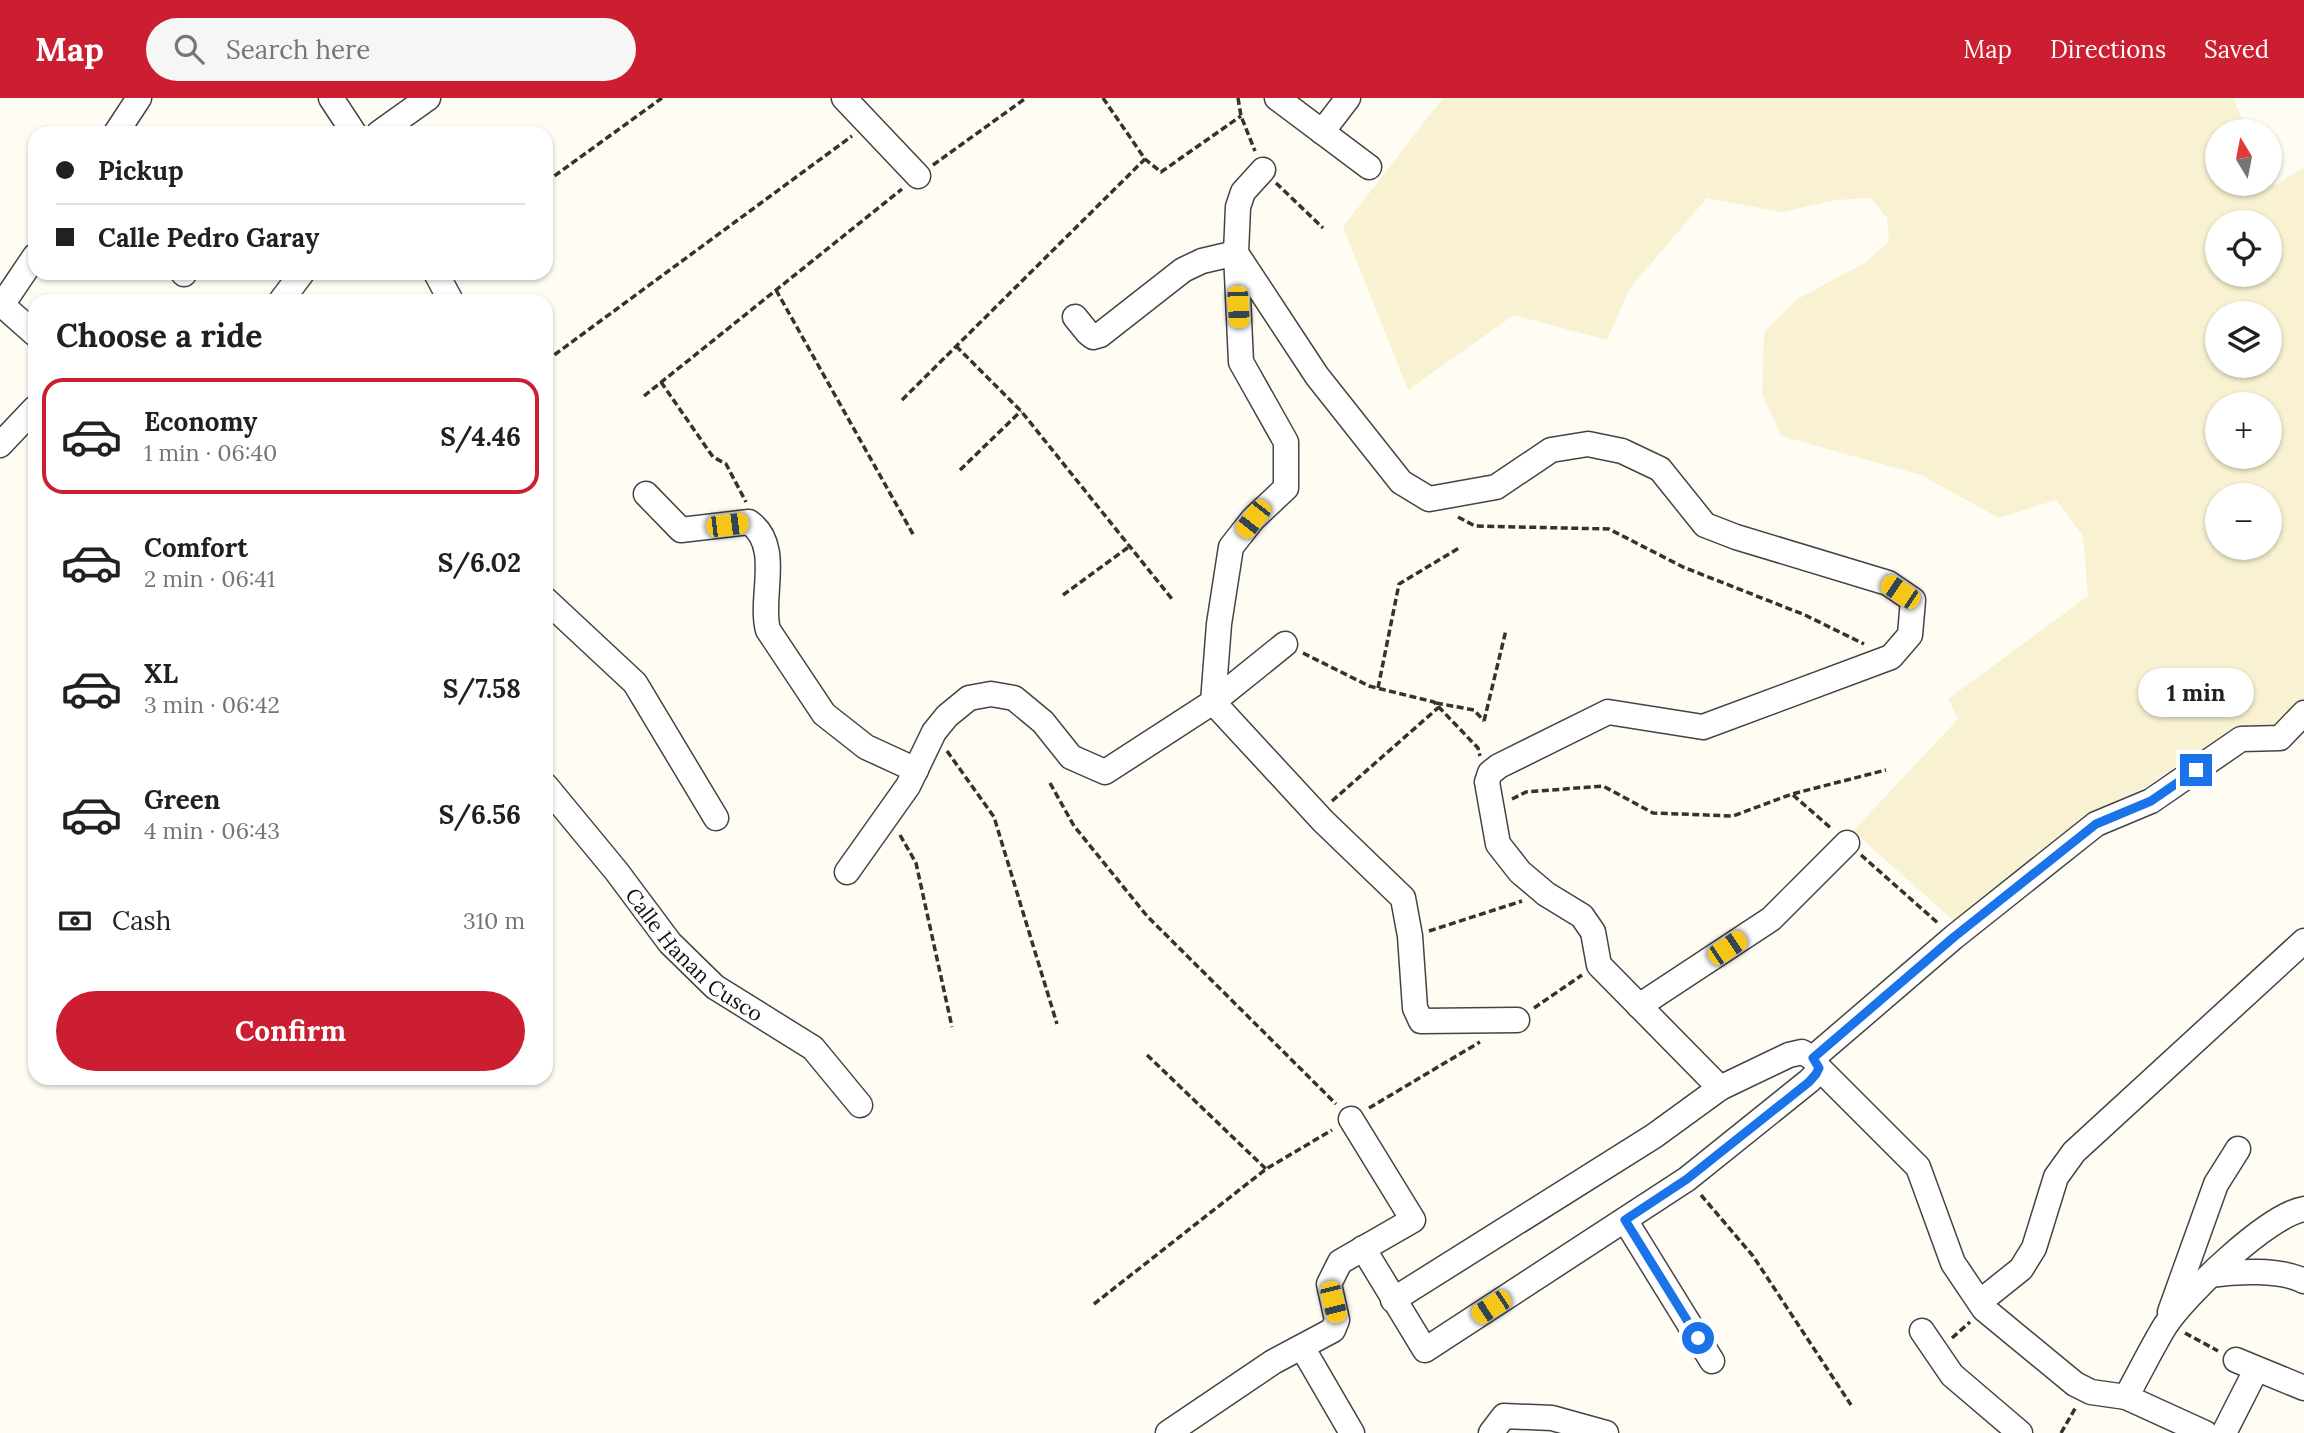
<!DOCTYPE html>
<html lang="en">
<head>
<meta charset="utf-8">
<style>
	:root { --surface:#fff; --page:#f6f6f6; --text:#202124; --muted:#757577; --line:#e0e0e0; --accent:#cb1e31 }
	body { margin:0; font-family:Lora,serif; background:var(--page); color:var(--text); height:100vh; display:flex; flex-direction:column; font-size:26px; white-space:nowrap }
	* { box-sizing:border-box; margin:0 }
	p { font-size:23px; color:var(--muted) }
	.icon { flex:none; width:38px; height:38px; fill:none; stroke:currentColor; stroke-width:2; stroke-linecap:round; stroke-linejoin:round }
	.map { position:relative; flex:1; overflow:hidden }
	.panel { position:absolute; left:28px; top:196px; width:525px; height:791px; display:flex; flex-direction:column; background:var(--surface); border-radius:21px; box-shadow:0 2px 5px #0004 }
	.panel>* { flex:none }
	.hud { position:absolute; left:28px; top:28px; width:525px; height:154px; border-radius:21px; box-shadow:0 2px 5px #0004; display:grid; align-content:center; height:154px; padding:0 28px; background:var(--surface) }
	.needle { width:46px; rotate:350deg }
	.fabs { position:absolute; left:2205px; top:21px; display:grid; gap:14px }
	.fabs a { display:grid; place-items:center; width:77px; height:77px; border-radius:50%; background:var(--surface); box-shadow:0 2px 5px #0004; font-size:35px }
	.end { position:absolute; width:32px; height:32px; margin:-16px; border:9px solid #1a73e8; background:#fff; box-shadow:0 0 0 4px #fff }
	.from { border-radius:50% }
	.bubble { position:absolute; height:49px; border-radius:24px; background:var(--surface); box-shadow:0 2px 5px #0004; font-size:23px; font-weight:700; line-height:49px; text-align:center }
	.car { position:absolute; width:21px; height:42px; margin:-21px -10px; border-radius:9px; box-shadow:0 0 5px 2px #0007; background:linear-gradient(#f5c518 24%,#345 0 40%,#f5c518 0 76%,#345 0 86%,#f5c518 0) }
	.hud b { display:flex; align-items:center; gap:24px; height:66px; font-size:26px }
	.hud b+b { border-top:2px solid var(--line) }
	.hud i { width:18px; height:18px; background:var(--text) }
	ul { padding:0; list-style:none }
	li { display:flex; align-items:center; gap:21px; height:116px; margin:0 14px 10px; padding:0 14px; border:4px solid transparent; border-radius:21px }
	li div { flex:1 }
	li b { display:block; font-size:26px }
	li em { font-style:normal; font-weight:700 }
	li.selected { border-color:var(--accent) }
	li>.icon { width:63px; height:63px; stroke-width:1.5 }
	h2 { padding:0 28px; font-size:32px; line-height:84px }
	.pay { display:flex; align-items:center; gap:18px; height:77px; padding:0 28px; font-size:26px }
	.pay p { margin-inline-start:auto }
	.action { display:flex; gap:14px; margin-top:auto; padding:14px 28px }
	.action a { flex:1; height:80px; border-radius:42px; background:var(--accent); color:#fff; font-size:28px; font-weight:700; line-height:80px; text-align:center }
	header { display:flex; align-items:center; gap:42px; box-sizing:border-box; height:98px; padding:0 35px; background:var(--accent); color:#fff }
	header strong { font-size:33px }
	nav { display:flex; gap:38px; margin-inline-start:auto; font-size:24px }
	.search { width:490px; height:63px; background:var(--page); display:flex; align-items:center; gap:18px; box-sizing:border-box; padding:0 24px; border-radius:38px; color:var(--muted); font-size:26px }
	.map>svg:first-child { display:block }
	.farmland { fill:#f8f2d2; fill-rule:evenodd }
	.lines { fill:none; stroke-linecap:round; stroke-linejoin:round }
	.minor-casing { stroke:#444; stroke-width:27 }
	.path { stroke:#333; stroke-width:3.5; stroke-dasharray:7 3.5; stroke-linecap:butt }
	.minor { stroke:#fff; stroke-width:24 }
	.route { stroke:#1a73e8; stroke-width:9 }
	.labels { text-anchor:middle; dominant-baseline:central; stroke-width:7; stroke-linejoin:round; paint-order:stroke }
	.street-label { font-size:21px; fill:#111; stroke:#fff }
</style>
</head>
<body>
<header>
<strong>Map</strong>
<div class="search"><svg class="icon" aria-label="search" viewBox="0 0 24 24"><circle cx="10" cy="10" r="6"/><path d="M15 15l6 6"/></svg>Search here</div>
<nav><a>Map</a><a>Directions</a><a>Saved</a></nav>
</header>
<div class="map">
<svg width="2304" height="1335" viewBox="0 0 2304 1335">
	<rect width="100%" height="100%" fill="#fffcf4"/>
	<!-- farmland -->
	<path class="farmland" d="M1443 0H2233L2248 33H2217V86H2270V80L2274 88 2304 69V602L2277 631 2233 630 2142 691 2090 714 1956 825 1853 733 1958 621 1948 601 2088 498 2083 438 2056 402 1999 420 1921 377 1781 338 1762 295 1764 234 1796 202 1866 164 1889 143 1887 120 1871 100 1836 102 1782 114 1707 100 1630 190 1607 242 1514 217 1408 292 1343 129ZM2217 124H2270V177H2217ZM2217 215H2270V268H2217ZM2217 306H2270V359H2217ZM2217 397H2270V450H2217Z"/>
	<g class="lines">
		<defs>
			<g id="minor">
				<path d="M331 0 354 35"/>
				<path d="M844 0 918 78"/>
				<path d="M1277 0 1369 69"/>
				<path d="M1322 34 1348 0"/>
				<path d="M116 35 139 0"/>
				<path d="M379 35 428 0"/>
				<path d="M1263 72 1243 94 1238 109 1236 155 1317 278 1401 384 1429 401 1496 389 1551 352 1588 346 1622 353 1660 371 1705 427 1736 439 1888 485 1913 502 1910 537 1891 559 1703 629 1608 614 1499 668 1490 675 1487 684 1498 746 1520 774 1546 796 1582 818 1593 834 1599 867 1720 990"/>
				<path d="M183 175 184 176"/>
				<path d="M436 175 451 203"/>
				<path d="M281 203 302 175"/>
				<path d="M0 205 35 236"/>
				<path d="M2 207 35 158"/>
				<path d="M0 347 35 310"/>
				<path d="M646 396 681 432 749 424C783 448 759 499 768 532L824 616 866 649 916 672"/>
				<path d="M546 502 635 585 716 720"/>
				<path d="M1285 546 1213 604 1323 723 1403 800 1410 838 1415 910 1421 923 1517 922"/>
				<path id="s1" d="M546 688 617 774 670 845 715 889 813 950 860 1007"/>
				<path d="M847 774 908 688 934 634 947 618 969 600 991 596 1014 600 1043 624 1071 659 1105 674 1213 604 1219 526 1231 449 1253 421 1286 390V344L1241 264 1236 155 1202 163 1183 172 1100 237 1093 239 1088 235 1075 219"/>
				<path d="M1639 908 1771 821 1847 745"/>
				<path d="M1813 960 1954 839 2096 726 2151 703 2241 641 2280 640 2304 615"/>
				<path d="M1625 1122 1712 1263"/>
				<path d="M1363 1150 1425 1252 1687 1081 1809 983 1816 976 1819 970"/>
				<path d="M2211 1177C2236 1173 2281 1171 2304 1183"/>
				<path d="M1393 1202 1654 1038 1720 990 1789 957 1802 954 1813 960 1819 970 1918 1069 1953 1165 1984 1211 2075 1286 2091 1294 2126 1299 2205 1335"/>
				<path d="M1981 1203 2021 1171 2034 1150 2056 1079 2074 1054 2304 843"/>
				<path d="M2170 1214 2216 1086 2238 1051"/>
				<path d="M1922 1233 1952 1277 2020 1335"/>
				<path d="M1302 1249 1352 1335"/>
				<path d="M2236 1262 2304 1290"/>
				<path d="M2126 1299C2139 1276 2151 1251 2165 1228 2186 1196 2268 1117 2304 1111"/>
				<path d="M1168 1335 1273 1264 1333 1232 1337 1222 1329 1186 1340 1164 1413 1122 1351 1021"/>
				<path d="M1491 1335 1504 1318 1552 1320 1606 1335"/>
				<path d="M2224 1335 2256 1272"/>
			</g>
		</defs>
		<!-- minor casing -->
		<use href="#minor" class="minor-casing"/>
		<!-- path -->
		<g class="path">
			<path d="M1103 0 1145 61 1161 74 1241 18"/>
			<path d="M1238 0 1241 18 1255 53"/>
			<path d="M933 67 1026 0"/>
			<path d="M546 84 662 0"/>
			<path d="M1276 85 1323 130"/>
			<path d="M776 192 914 438"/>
			<path d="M956 248 1021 313 1172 501"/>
			<path d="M546 263 852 38"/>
			<path d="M661 284 713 359 726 366 746 404"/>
			<path d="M644 298 902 91"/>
			<path d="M902 302 1145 61"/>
			<path d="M960 372 1021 313"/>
			<path d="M1458 419 1475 428 1609 431 1683 469 1805 517 1864 546"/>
			<path d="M1063 497 1130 448"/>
			<path d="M1303 555 1369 588 1434 604 1478 650 1480 658"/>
			<path d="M1378 590 1399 486 1459 450"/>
			<path d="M1436 605 1474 612 1484 623"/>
			<path d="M1484 623 1506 532"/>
			<path d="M947 653 994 719 1057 926"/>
			<path d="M1050 685 1074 728 1147 818 1336 1006"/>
			<path d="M1793 697 1832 731"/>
			<path d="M1512 701 1526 694 1603 688 1653 715 1733 718 1792 696 1886 672"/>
			<path d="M1332 703 1439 609"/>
			<path d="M900 737 916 765 952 929"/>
			<path d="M1861 757 1939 826"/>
			<path d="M1429 833 1522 803"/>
			<path d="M1534 910 1582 877"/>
			<path d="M1147 957 1266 1071"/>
			<path d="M1369 1010 1480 944"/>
			<path d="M1701 1097 1753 1158 1851 1307"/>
			<path d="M1094 1206 1266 1071 1332 1032"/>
			<path d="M2185 1235 2218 1253"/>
			<path d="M1952 1240 1970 1224"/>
			<path d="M2061 1335 2076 1309"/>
		</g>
		<!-- minor -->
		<use href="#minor" class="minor"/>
	</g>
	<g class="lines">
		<!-- route -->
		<path class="route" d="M1698 1240 1625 1122 1687 1081 1809 984 1816 976 1819 970 1813 960 1954 839 2096 726 2151 703 2196 672"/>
	</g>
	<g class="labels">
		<!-- street labels -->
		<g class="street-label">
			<text stroke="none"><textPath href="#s1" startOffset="226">Calle Hanan Cusco</textPath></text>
		</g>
	</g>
</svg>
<div class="fabs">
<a><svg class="needle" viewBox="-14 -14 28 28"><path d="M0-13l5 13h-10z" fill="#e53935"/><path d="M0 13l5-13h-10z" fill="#757577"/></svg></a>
<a><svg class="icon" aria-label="locate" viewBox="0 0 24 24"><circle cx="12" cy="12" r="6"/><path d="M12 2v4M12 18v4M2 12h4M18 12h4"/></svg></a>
<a><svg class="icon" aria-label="layers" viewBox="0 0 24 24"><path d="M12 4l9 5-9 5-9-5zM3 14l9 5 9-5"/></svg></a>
<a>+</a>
<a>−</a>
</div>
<i class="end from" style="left:1698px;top:1240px"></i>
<i class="end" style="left:2196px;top:672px"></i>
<div class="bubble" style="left:2138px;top:570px;width:116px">1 min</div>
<i class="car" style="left:1238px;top:209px;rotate:177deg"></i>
<i class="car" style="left:1253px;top:421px;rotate:218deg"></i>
<i class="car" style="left:727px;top:427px;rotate:83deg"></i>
<i class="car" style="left:1900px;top:494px;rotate:304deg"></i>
<i class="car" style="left:1727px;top:850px;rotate:56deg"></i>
<i class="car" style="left:1333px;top:1204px;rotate:166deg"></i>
<i class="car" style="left:1491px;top:1209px;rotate:237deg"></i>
<div class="hud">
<b><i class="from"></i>Pickup</b>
<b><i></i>Calle Pedro Garay</b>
</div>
<section class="panel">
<h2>Choose a ride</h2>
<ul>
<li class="selected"><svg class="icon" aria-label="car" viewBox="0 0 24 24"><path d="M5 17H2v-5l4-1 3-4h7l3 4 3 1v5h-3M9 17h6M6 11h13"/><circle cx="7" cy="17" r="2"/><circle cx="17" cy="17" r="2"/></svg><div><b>Economy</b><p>1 min · 06:40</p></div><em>S/4.46</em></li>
<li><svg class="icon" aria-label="car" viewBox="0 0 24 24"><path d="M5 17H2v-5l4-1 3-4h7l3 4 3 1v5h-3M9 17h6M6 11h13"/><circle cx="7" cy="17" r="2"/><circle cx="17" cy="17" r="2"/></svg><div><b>Comfort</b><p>2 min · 06:41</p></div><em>S/6.02</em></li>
<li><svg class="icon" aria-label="car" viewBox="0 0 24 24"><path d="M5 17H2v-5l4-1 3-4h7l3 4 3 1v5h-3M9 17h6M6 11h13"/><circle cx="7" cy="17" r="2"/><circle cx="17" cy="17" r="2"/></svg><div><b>XL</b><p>3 min · 06:42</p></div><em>S/7.58</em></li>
<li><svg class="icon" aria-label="car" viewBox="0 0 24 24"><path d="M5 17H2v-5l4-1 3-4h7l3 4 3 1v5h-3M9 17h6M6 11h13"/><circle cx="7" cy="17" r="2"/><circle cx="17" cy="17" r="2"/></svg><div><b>Green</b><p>4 min · 06:43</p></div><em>S/6.56</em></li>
</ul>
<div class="pay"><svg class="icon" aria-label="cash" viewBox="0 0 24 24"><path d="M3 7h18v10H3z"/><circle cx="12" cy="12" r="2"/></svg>Cash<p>310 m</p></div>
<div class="action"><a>Confirm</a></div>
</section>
</div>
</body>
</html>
